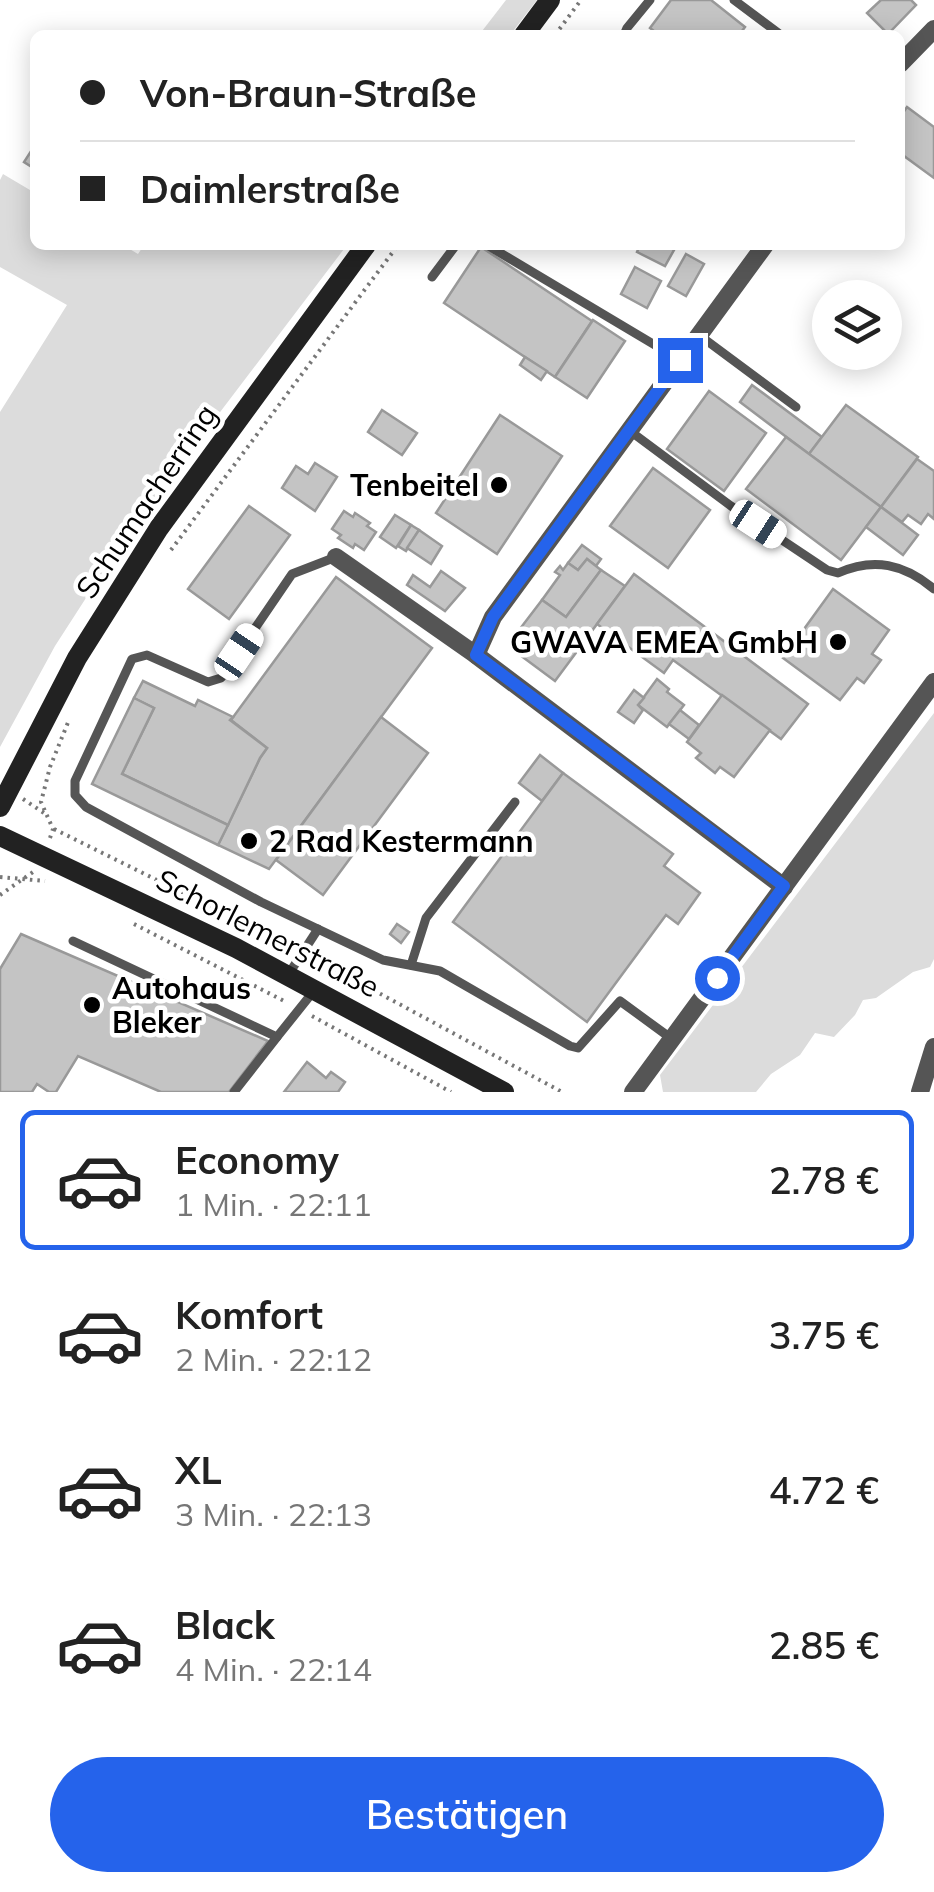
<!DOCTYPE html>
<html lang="de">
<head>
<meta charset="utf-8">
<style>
	:root { --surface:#fff; --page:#f2f2f2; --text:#222; --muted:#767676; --line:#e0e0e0; --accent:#2563eb }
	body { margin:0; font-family:Mulish,sans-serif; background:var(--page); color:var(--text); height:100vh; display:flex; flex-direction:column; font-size:38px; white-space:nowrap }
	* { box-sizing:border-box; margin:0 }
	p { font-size:32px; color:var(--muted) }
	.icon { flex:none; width:55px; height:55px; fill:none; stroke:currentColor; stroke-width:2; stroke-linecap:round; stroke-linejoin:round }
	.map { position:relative; height:1092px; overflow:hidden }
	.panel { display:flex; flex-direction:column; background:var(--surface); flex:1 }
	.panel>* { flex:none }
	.hud { position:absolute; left:30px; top:30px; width:875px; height:220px; border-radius:15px; box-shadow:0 5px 25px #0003; display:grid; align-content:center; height:220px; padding:0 50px; background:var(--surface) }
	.buttons { position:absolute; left:812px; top:280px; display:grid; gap:20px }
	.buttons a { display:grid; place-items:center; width:90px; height:90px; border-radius:50%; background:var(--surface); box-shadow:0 5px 25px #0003; font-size:50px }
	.end { position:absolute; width:45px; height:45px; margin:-22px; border:12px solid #2563eb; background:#fff; box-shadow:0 0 0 5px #fff }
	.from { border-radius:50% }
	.car { position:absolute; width:30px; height:60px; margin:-30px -15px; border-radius:12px; box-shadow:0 0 8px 2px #0007; background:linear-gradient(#fff 24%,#345 0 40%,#fff 0 76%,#345 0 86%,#fff 0) }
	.hud b { display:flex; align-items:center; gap:35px; height:95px; font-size:38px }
	.hud b+b { border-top:2px solid var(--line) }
	.hud i { width:25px; height:25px; background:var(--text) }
	ul { padding:18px 0 0; list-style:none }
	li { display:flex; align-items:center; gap:30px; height:140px; margin:0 20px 15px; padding:0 30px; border:5px solid transparent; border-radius:15px }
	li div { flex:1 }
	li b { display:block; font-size:38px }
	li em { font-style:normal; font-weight:600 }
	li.on { border-color:var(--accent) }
	li>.icon { width:90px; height:90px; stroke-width:1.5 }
	.action { display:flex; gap:20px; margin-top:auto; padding:20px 50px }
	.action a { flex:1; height:115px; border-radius:60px; background:var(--accent); color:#fff; font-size:40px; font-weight:600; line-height:115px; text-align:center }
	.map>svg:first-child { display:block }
	.green { fill:#dcdcdc }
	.building { fill:#c4c4c4; stroke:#999; stroke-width:2.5 }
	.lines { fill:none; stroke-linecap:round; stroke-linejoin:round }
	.path { stroke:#777; stroke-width:4; stroke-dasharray:2.5 5; stroke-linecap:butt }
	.service { stroke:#555; stroke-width:9 }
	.minor { stroke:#555; stroke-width:18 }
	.secondary { stroke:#222; stroke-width:20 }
	.route { stroke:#2563eb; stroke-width:12 }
	.poi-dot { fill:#000; stroke:#fff; stroke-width:4 }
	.labels { text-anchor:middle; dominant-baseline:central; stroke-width:9; stroke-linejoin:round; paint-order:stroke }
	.poi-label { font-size:30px; font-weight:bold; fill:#000; stroke:#fff; text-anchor:end }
	.street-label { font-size:30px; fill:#000; stroke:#fff }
</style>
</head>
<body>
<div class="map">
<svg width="934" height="1092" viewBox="0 0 934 1092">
	<rect width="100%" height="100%" fill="#fff"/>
	<!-- green -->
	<g class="green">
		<path d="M506 0H537L510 35H479Z"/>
		<path d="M3 174 35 193V245H123L138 254 144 245H347L126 536 55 646 0 747V412L67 305 0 267V180Z"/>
		<path d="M934 713V959L930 967 913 972 876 998 863 1000 855 1015 834 1037 815 1033 800 1055 771 1074 756 1092H663L660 1075Z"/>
	</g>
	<!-- building -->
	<g class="building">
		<path d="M671 0H711L745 27 739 35H659L650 28Z"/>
		<path d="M881 0H911L916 5 888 34 867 13Z"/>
		<path d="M907 107 934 127V178L900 153V117Z"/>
		<path d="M35 145V169L24 162Z"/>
		<path d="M640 245H664L674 250 665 266 637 252Z"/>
		<path d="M481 247 592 321 555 377 444 303Z"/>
		<path d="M686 254 704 264 686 296 668 286Z"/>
		<path d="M635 267 661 281 647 308 621 294Z"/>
		<path d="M593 320 625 341 587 398 555 377Z"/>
		<path d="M525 357 547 371 541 380 520 365Z"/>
		<path d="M752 385 822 437 809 454 740 402Z"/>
		<path d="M709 391 766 433 724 491 667 449Z"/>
		<path d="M846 405 918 457 881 507 809 454Z"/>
		<path d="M382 410 417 433 402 455 368 432Z"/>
		<path d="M500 415 562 456 497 554 436 513Z"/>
		<path d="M786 437 881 507 841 560 746 489Z"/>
		<path d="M917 459 934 471V519L928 514 921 524 908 515 902 522 881 507Z"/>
		<path d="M315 463 337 477 315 511 282 488 296 466 308 474Z"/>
		<path d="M653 468 710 510 668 568 610 526Z"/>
		<path d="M249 506 290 535 229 619 188 589Z"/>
		<path d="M881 507 918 535 903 555 866 527Z"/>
		<path d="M344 511 353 517 355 513 370 523 367 526 376 532 364 550 355 544 353 548 338 538 341 535 332 529Z"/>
		<path d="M395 515 411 525 396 548 380 537Z"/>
		<path d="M411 525 419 530 406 551 398 546Z"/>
		<path d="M419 530 442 546 431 564 407 548Z"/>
		<path d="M582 545 601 559 596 566 587 559 578 570 568 563Z"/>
		<path d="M587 559 601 570 566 617 542 600 560 575 555 572 560 566 563 570 568 563 578 570Z"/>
		<path d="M601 570 625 586 586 639 595 645 589 652 581 646 555 681 520 655 516 634 542 600 566 617Z"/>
		<path d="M441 571 465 588 445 611 407 585 413 575 430 587Z"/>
		<path d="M634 574 808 704 781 739 673 660 664 673 597 624Z"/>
		<path d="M336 577 432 648 269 869 218 845 260 758 267 748 231 720Z"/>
		<path d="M833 589 889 630 872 654 881 660 864 683 857 678 840 700 783 658Z"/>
		<path d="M657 679 669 689 667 692 684 705 667 727 638 705Z"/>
		<path d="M143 681 195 706 198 700 233 717 230 720 267 748 260 758 228 825 122 774 154 708 134 698Z"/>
		<path d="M634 690 644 698 638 705 643 710 634 723 618 712Z"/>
		<path d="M722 695 770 730 734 777 720 767 715 773 696 758 701 753 687 742Z"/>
		<path d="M134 698 154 708 122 774 228 825 218 845 92 784Z"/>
		<path d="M680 710 699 725 689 739 669 724Z"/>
		<path d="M381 717 428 753 323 895 276 860Z"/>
		<path d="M540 755 563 773 542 801 519 783Z"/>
		<path d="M563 773 673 854 664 866 700 893 678 924 666 915 587 1022 453 922Z"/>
		<path d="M397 924 409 932 401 943 390 934Z"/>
		<path d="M21 934 268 1041 229 1092H161L78 1056 56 1092H49L37 1084 32 1092H0V969Z"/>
		<path d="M307 1062 326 1078 331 1072 345 1082 338 1092H284Z"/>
	</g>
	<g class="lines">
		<!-- path -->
		<g class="path">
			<path d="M555 35 581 0"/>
			<path d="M171 550 398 245"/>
			<path d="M23 799 44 813"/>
			<path d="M54 829 292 947"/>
			<path d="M50 838 53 829 41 802 50 767 69 720"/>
			<path d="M0 877 45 881"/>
			<path d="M0 895 33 872"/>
			<path d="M134 924 286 1002"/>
			<path d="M314 958 562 1092"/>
			<path d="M312 1016 451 1092"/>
		</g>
		<!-- service -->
		<g class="service">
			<path d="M734 0 781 35"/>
			<path d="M624 35 627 28 650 0"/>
			<path d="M487 245 680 360"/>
			<path d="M432 277 456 245"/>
			<path d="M699 335 796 407"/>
			<path d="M630 431 731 506 827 570 838 573C874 557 904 564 934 589"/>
			<path d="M336 557 292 574 221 678 208 682 147 655 132 659 75 781V795L86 807 261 902 383 960 440 971 570 1046 578 1048 620 1001 672 1039"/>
			<path d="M73 941 277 1037 313 992"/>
			<path d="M411 965 426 918 515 802"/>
			<path d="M288 975 318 929"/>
			<path d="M234 1092 277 1037"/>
		</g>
		<!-- minor -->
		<g class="minor">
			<path d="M900 64 934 29"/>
			<path d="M336 557 476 655 784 887"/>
			<path d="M476 655 493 617 765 245"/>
			<path d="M633 1092 934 682"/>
			<path d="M920 1092 934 1047"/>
		</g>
		<!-- secondary -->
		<g class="secondary">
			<path d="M524 35 550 0"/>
			<path d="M0 807 77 658 159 528 366 245"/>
			<path d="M0 836 236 948 504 1092"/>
		</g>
	</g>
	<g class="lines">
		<!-- route -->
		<path class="route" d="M680 360 493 617 476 655 784 886 717 978"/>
	</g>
	<!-- markers -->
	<g class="poi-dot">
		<circle cx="499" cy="485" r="10"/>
		<circle cx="838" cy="642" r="10"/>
		<circle cx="249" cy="841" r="10"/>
		<circle cx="92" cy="1005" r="10"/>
	</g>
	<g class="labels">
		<!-- poi labels -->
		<g class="poi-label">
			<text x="479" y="485">Tenbeitel</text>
			<text x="818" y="642">GWAVA EMEA GmbH</text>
			<text x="269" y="841" text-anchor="start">2 Rad Kestermann</text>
			<text x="112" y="988" text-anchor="start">Autohaus<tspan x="112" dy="34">Bleker</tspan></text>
		</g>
		<!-- street labels -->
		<g class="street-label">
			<text transform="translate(146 501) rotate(-56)">Schumacherring</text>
			<text transform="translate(268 933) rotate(27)">Schorlemerstraße</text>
		</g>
	</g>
</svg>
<div class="buttons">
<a><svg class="icon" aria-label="layers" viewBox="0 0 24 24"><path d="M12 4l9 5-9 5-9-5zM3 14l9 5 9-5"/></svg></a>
</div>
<i class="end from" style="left:717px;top:978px"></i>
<i class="end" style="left:680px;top:360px"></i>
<i class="car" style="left:758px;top:524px;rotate:123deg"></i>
<i class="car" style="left:239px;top:652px;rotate:34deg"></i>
<div class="hud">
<b><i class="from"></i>Von-Braun-Straße</b>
<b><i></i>Daimlerstraße</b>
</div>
</div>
<section class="panel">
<ul>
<li class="on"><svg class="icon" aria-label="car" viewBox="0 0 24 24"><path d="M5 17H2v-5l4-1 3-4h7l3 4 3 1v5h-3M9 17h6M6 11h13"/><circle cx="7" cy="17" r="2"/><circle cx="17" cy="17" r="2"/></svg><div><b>Economy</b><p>1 Min. · 22:11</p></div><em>2.78 €</em></li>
<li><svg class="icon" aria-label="car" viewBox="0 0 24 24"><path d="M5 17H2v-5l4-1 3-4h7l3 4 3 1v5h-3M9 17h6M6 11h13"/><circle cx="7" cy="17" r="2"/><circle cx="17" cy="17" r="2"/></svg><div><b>Komfort</b><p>2 Min. · 22:12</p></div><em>3.75 €</em></li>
<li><svg class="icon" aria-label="car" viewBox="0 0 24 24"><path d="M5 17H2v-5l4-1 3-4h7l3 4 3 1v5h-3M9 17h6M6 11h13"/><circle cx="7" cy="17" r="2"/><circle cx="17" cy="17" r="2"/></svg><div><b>XL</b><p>3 Min. · 22:13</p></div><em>4.72 €</em></li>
<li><svg class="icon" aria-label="car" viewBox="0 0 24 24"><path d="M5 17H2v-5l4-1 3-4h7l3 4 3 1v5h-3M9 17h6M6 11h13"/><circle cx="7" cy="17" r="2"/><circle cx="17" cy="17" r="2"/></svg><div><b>Black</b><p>4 Min. · 22:14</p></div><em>2.85 €</em></li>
</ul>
<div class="action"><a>Bestätigen</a></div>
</section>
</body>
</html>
